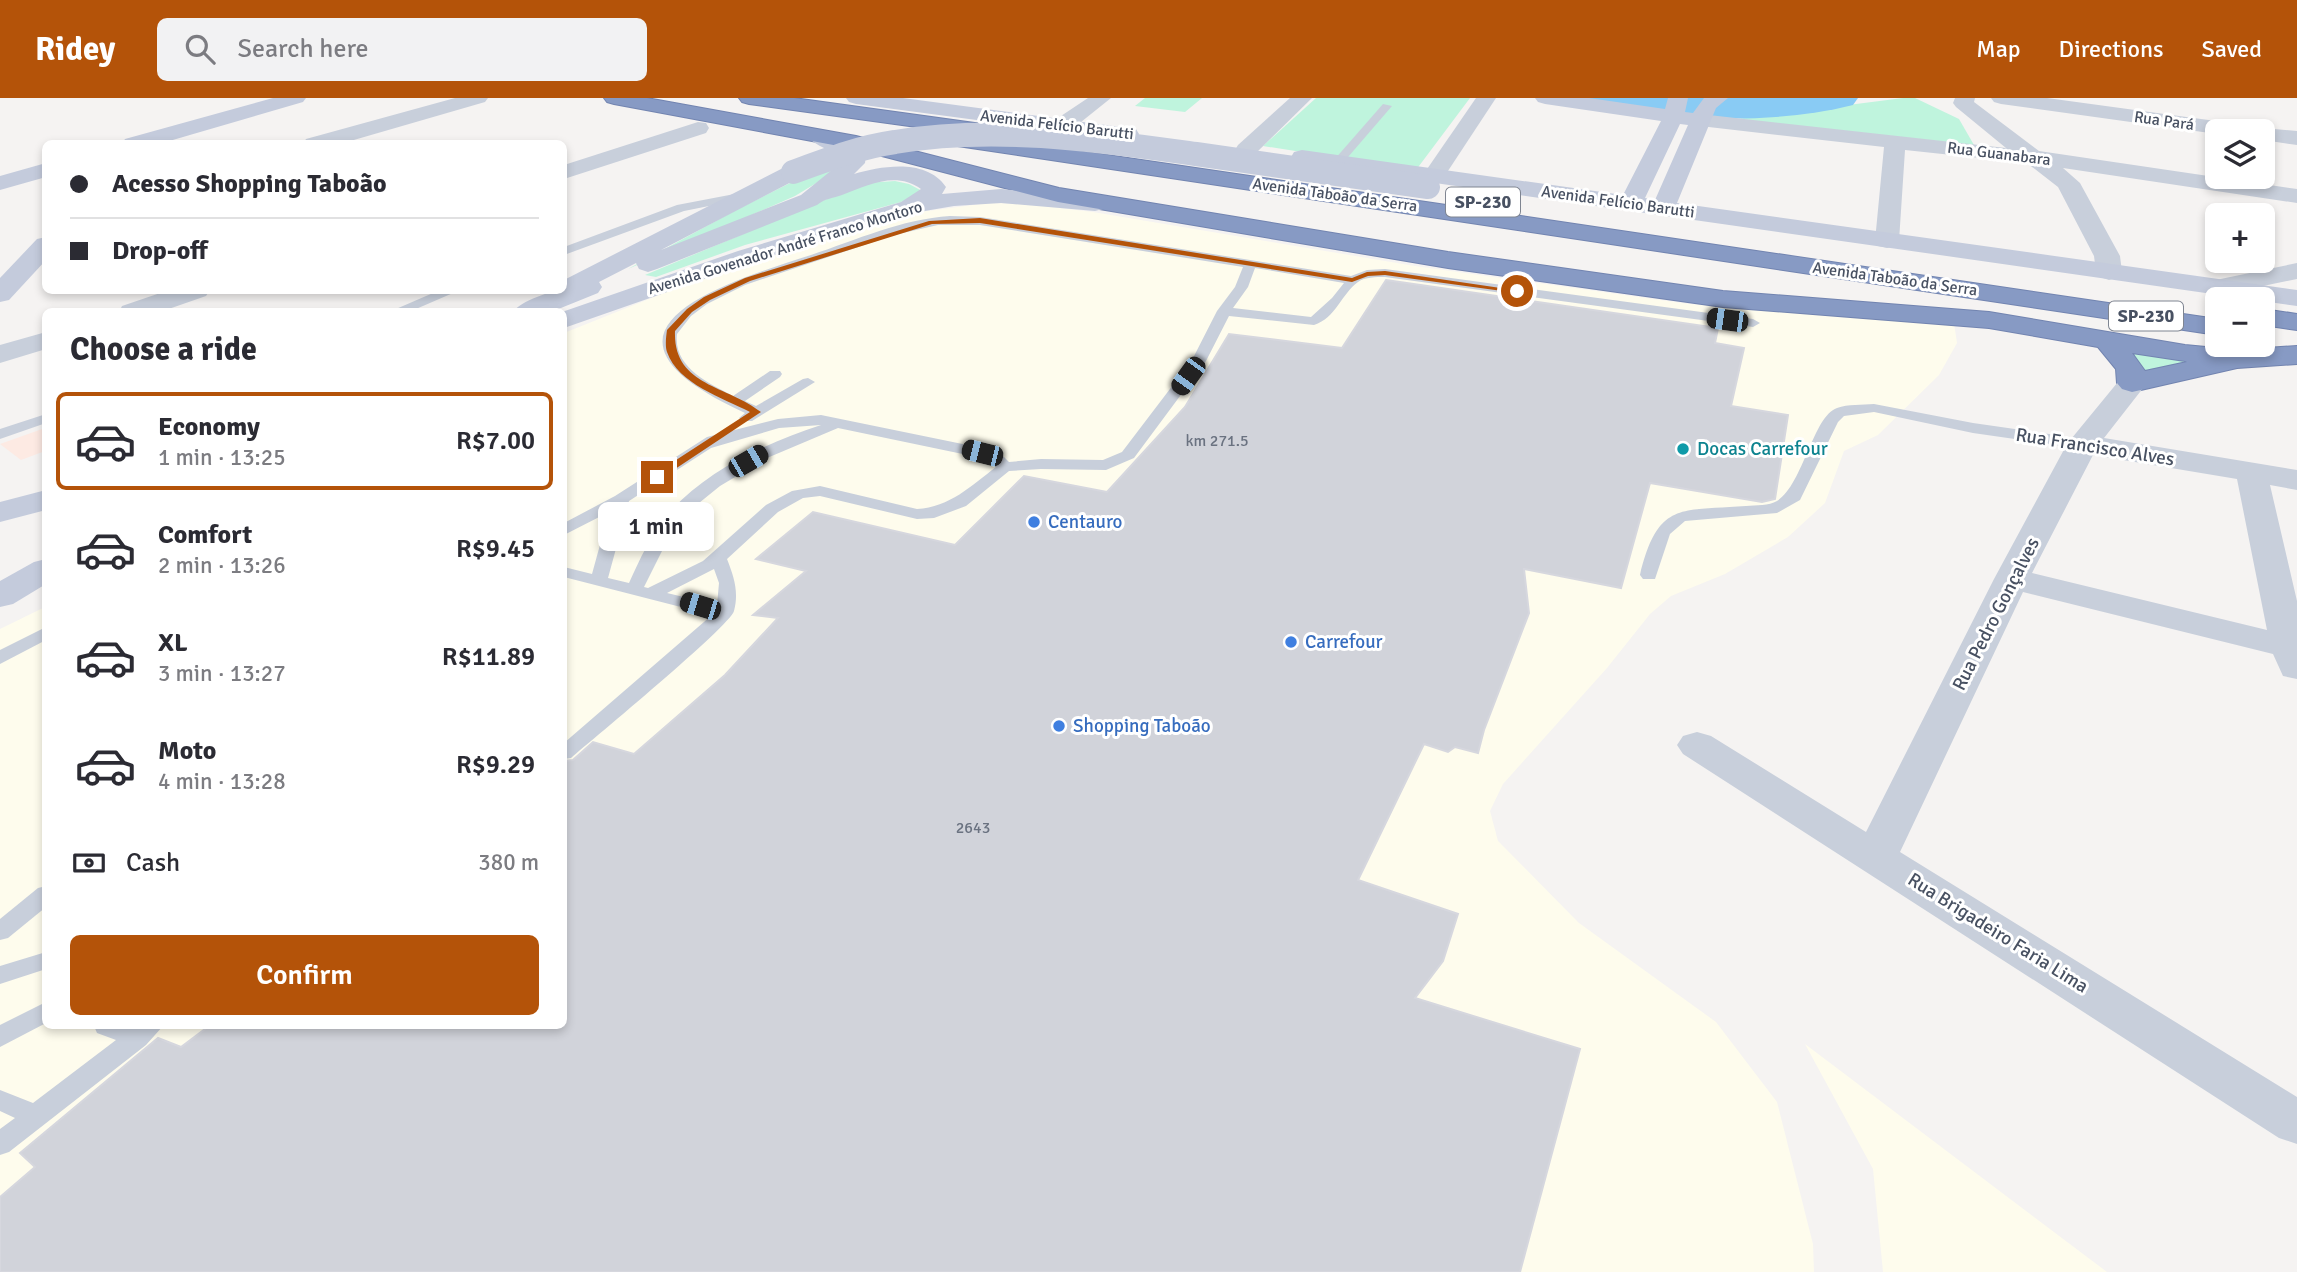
<!DOCTYPE html>
<html lang="en">
<head>
<meta charset="utf-8">
<style>
	:root { --surface:#fff; --page:#f2f2f3; --text:#2b2b33; --muted:#7c7c81; --line:#e1e1e2; --accent:#b45309 }
	body { margin:0; font-family:Signika,sans-serif; background:var(--page); color:var(--text); height:100vh; display:flex; flex-direction:column; font-size:26px; white-space:nowrap }
	* { box-sizing:border-box; margin:0 }
	p { font-size:23px; color:var(--muted) }
	.icon { flex:none; width:38px; height:38px; fill:none; stroke:currentColor; stroke-width:2; stroke-linecap:round; stroke-linejoin:round }
	.map { position:relative; flex:1; overflow:hidden }
	.side { position:absolute; left:42px; top:210px; width:525px; height:721px; display:flex; flex-direction:column; background:var(--surface); border-radius:10px; box-shadow:0 4px 10px #0003 }
	.side>* { flex:none }
	.top-card { position:absolute; left:42px; top:42px; width:525px; height:154px; border-radius:10px; box-shadow:0 4px 10px #0003; display:grid; align-content:center; height:154px; padding:0 28px; background:var(--surface) }
	.buttons { position:absolute; left:2205px; top:21px; display:grid; gap:14px }
	.buttons a { display:grid; place-items:center; width:70px; height:70px; border-radius:10px; background:var(--surface); box-shadow:0 4px 10px #0003; font-size:35px }
	.end { position:absolute; width:32px; height:32px; margin:-16px; border:9px solid #b45309; background:#fff; box-shadow:0 0 0 4px #fff }
	.from { border-radius:50% }
	.bubble { position:absolute; height:49px; border-radius:10px; background:var(--surface); box-shadow:0 4px 10px #0003; font-size:23px; font-weight:600; line-height:49px; text-align:center }
	.car { position:absolute; width:21px; height:42px; margin:-21px -10px; border-radius:9px; box-shadow:0 0 5px 2px #0007; background:linear-gradient(#222 24%,#8ab4d8 0 40%,#222 0 76%,#8ab4d8 0 86%,#222 0) }
	.top-card b { display:flex; align-items:center; gap:24px; height:66px; font-size:26px }
	.top-card b+b { border-top:2px solid var(--line) }
	.top-card i { width:18px; height:18px; background:var(--text) }
	ul { padding:0; list-style:none }
	li { display:flex; align-items:center; gap:21px; height:98px; margin:0 14px 10px; padding:0 14px; border:4px solid transparent; border-radius:10px }
	li div { flex:1 }
	li b { display:block; font-size:26px }
	li em { font-style:normal; font-weight:600 }
	li.on { border-color:var(--accent) }
	li>.icon { width:63px; height:63px; stroke-width:1.5 }
	h2 { padding:0 28px; font-size:32px; line-height:84px }
	.pay { display:flex; align-items:center; gap:18px; height:77px; padding:0 28px; font-size:26px }
	.pay p { margin-inline-start:auto }
	.button { display:flex; gap:14px; margin-top:auto; padding:14px 28px }
	.button a { flex:1; height:80px; border-radius:10px; background:var(--accent); color:#fff; font-size:28px; font-weight:600; line-height:80px; text-align:center }
	header { display:flex; align-items:center; gap:42px; box-sizing:border-box; height:98px; padding:0 35px; background:var(--accent); color:#fff }
	header strong { font-size:33px }
	nav { display:flex; gap:38px; margin-inline-start:auto; font-size:24px }
	.search { width:490px; height:63px; background:var(--page); display:flex; align-items:center; gap:18px; box-sizing:border-box; padding:0 24px; border-radius:10px; color:var(--muted); font-size:26px }
	.map>svg:first-child { display:block }
	.commercial { fill:#fefced }
	.medical { fill:#fdeae3 }
	.green { fill:#bff4dd }
	.lines { fill:none; stroke-linecap:round; stroke-linejoin:round }
	.river { fill:#89cbf4; fill-rule:evenodd }
	.building { fill:#d1d3da; stroke:#d6d7de; stroke-width:2 }
	.highway-casing { stroke:#7284b0; stroke-width:2 }
	.lane { fill:#c8cfdb; fill-rule:evenodd }
	.street { fill:#c8cfdb; fill-rule:evenodd }
	.secondary { fill:#c4cbdc; fill-rule:evenodd }
	.highway { fill:#879ac4; fill-rule:evenodd }
	.secondary-bridge { stroke:#c4cbdc; stroke-width:24 }
	.route { fill:#b45309 }
	.culture-dot { fill:#0f9aa8; stroke:#fff; stroke-width:2.5 }
	.shop-dot { fill:#3f7fe0; stroke:#fff; stroke-width:2.5 }
	.labels { text-anchor:middle; dominant-baseline:central; stroke-width:6; stroke-linejoin:round; paint-order:stroke }
	.far-street-label { font-size:16px; fill:#485162; stroke:#fff }
	.number-label { font-size:16px; fill:#6a7280 }
	.shield { fill:#fff; stroke:#7f8591; stroke-width:2 }
	.shield-label { font-size:18px; font-weight:bold; fill:#485162 }
	.street-label { font-size:19px; fill:#485162; stroke:#fff }
	.culture-label { font-size:19px; fill:#0d838f; stroke:#fff; text-anchor:start }
	.shop-label { font-size:19px; fill:#366cbe; stroke:#fff; text-anchor:start }
</style>
</head>
<body>
<header>
<strong>Ridey</strong>
<div class="search"><svg class="icon" aria-label="search" viewBox="0 0 24 24"><circle cx="10" cy="10" r="6"/><path d="M15 15l6 6"/></svg>Search here</div>
<nav><a>Map</a><a>Directions</a><a>Saved</a></nav>
</header>
<div class="map">
<svg width="2297" height="1174" viewBox="0 0 2297 1174">
	<rect width="100%" height="100%" fill="#f5f3f2"/>
	<!-- commercial -->
	<g class="commercial">
		<path d="M988 105 1027 106 1093 114 1415 168 1689 206 1954 225 1957 245 1939 277 1878 337 1844 353 1825 405 1788 439 1725 476 1671 498 1650 516 1607 570 1503 686 1490 713 1498 743 1579 825 1716 924 1777 1004 1813 1146 1814 1174H0V531L45 509 46 928H564V235L689 185 797 150 920 114Z"/>
		<path d="M1805 946 2107 1174H1883L1873 1071Z"/>
	</g>
	<!-- medical -->
	<path class="medical" d="M45 330V353L21 362 0 346Z"/>
	<!-- green -->
	<g class="green">
		<path d="M1145 0H1202L1185 14 1135 8Z"/>
		<path d="M1316 0H1470L1416 72 1263 48Z"/>
		<path d="M1903 0H1915L1959 21 1974 47 1738 21Z"/>
		<path d="M841 64 823 81 795 98 628 171 736 112 830 65Z"/>
		<path d="M895 83 909 86 924 94 901 104 745 147 656 179 645 177 865 85Z"/>
		<path d="M2120 247 2213 261 2141 279Z"/>
	</g>
	<g class="lines">
		<!-- river -->
		<path class="river" d="M1565 0H1858L1853 7C1766 29 1670 20 1582 10L1570 7Z"/>
	</g>
	<!-- building -->
	<path class="building" d="M1386 182 1718 230 1715 245 1744 250 1731 308 1788 317 1775 401 1762 404 1650 385 1621 490 1524 471 1529 515 1484 632 1478 655 1455 649 1448 654 1424 646 1358 782 1458 816 1443 863 1415 900 1580 951 1520 1174H0V1099L35 1069 20 1055 158 940 181 949 209 928H564V663L573 662 593 644 634 656 725 577 778 520 753 517 806 473 756 461 813 414 955 447 1024 378 1107 394 1185 309 1229 236 1342 250Z"/>
	<g class="lines">
		<defs>
			<g id="highway">
				<path d="M604 0H647L856 38 1059 90 1448 154 1723 193 1989 214 2185 247 2237 252 2297 248V266L2237 270 2132 294 2122 291 2117 285 2116 271 2098 249 1989 230 1723 209 1448 170 1058 104 855 51 614 6 607 4ZM2132 255 2185 263 2187 264 2145 273Z"/>
				<path d="M739 0H794L982 26 990 27 993 32 990 37 982 38 749 6 742 4Z"/>
				<path d="M952 34 2217 221V237L944 46 941 41 944 36Z"/>
				<path d="M2263 211 2297 216V232L2263 227Z"/>
			</g>
		</defs>
		<!-- highway casing -->
		<use href="#highway" class="highway-casing"/>
		<!-- lane -->
		<g class="lane">
			<path d="M1383 6 1392 8 1342 66H1334V62Z"/>
			<path d="M745 94 749 96V100L684 113 564 157V149L677 107Z"/>
			<path d="M950 118 980 119 1351 178 1367 172 1385 171 1753 221 1760 225 1753 229 1385 179C1376 179 1365 179 1358 184 1342 195 1336 220 1314 227L1229 218 1206 263 1134 360 1106 372 1041 371 1009 373 966 408 934 420 917 421 820 398 803 400 778 414 727 461C734 479 739 494 734 513 730 528 593 641 571 660L564 661V645L712 517 564 479V469L592 476 609 414 564 437V425L615 398 707 339 778 321 821 317 982 350 1004 359 1009 364 1041 361 1103 362 1122 354 1192 262 1217 213 1235 189 1243 169 980 127H938L894 137 745 187 707 206 691 218 677 236C673 269 708 285 733 298L770 273H780L782 276 780 279 745 303 756 308 803 281 808 280 815 284 752 323H742L739 320 745 315C570 235 713 188 811 157 856 142 902 121 950 118ZM1255 170 1344 185 1332 200 1311 219 1233 210 1248 189ZM821 327C767 345 708 371 669 415 651 436 640 461 629 485L608 480 629 403 711 350 779 330ZM838 330 977 359 996 369C971 388 950 409 917 411L820 388 792 393 766 407 703 463 648 490 644 489 669 439 699 405 720 388 767 360ZM714 471 719 485 717 507 667 495Z"/>
			<path d="M440 192H460L409 214H389Z"/>
			<path d="M1874 306 1973 325 2083 341 2091 346 2083 351 1973 335 1874 314 1844 318 1838 324 1800 402 1777 415 1685 423 1670 436 1655 481H1643L1640 477C1658 403 1680 413 1746 408 1756 407 1769 408 1777 403 1803 387 1813 318 1837 310 1848 306 1862 307 1874 306Z"/>
			<path d="M46 316V325L0 341V331Z"/>
			<path d="M46 529V542L0 566V552Z"/>
			<path d="M46 788V809L8 840 0 842V821L38 790Z"/>
			<path d="M46 854V871L0 886V868Z"/>
			<path d="M46 904V925L0 949V927Z"/>
			<path d="M94 928H163L146 947 9 1054 0 1057V1031L15 1020 0 1013V992L33 1005 116 942 97 935Z"/>
		</g>
		<!-- street -->
		<g class="street">
			<path d="M455 0H488L485 4 340 46H303L306 41Z"/>
			<path d="M1088 0H1111L1071 32H1055L1052 27 1055 22Z"/>
			<path d="M1290 0H1312L1254 57H1238L1235 52 1238 47Z"/>
			<path d="M1476 0H1496L1442 82H1426L1423 77Z"/>
			<path d="M1955 0H1975L1974 4 2039 53 2297 91V105L2063 70 2080 85 2120 158 2122 174 2118 179 2109 182 2100 179 2096 174 2094 158 2058 89 2027 65 1905 52 1899 143 1896 148 1887 150 1878 148 1875 143 1884 49 1700 28 1693 26 1689 22 1693 18 1700 16 2006 50 1956 9 1953 5Z"/>
			<path d="M1991 0H2047L2245 27 2255 32 2263 30 2297 33V47L2263 42V33H2217V36L2001 6 1994 4Z"/>
			<path d="M698 24 706 25 709 30 706 35 564 81V67Z"/>
			<path d="M2297 165V181L2220 197 2211 195 2207 189 2211 183Z"/>
			<path d="M169 192H210L206 198 160 214H119L122 208Z"/>
			<path d="M46 234V251L0 265V247Z"/>
			<path d="M2132 276 2142 279 2147 285 2104 340 2297 372V392L2270 387 2297 503V581L2283 578 2273 556 2023 494 1900 754 2297 999V1046L2279 1040 1683 656 1677 647 1683 638 1697 634 1711 638 1866 734 1994 481 2067 346 2122 279ZM2093 357 2237 381 2267 532 2032 475Z"/>
		</g>
		<!-- secondary -->
		<g class="secondary">
			<path d="M273 0H306L303 4 159 46H122L125 41Z"/>
			<path d="M846 0H903L1128 30 1136 31 1139 36 1136 41 1128 42 856 6 849 4Z"/>
			<path d="M1535 0H1589L1665 11 1668 0H1688L1685 14 1693 15 1704 0H1728L1716 10 1677 105 2297 192V208L1302 66 1294 64 1291 59 1294 54 1302 52 1623 97 1661 23 1545 6 1538 4ZM1680 26 1688 27 1655 102 1645 100Z"/>
			<path d="M819 32C835 37 856 43 866 57L865 65 854 76C882 68 926 60 946 89L942 96 1001 91 1095 99 1103 101 1107 106 1103 111 1095 113 1001 105 954 108 913 115 756 163 564 230 562 214 738 153 901 104 921 91C896 73 868 87 842 97 831 101 826 100 817 107L657 171 648 174 639 171 636 165 599 184 602 189 598 195 551 214H513C520 203 553 192 564 192V182L785 69H801L804 74 801 79 661 152 801 97 843 63 844 59C833 53 815 48 808 39L811 34Z"/>
			<path d="M46 65V79L0 92V78Z"/>
			<path d="M46 139V162L9 202 0 204V180L37 141Z"/>
			<path d="M46 392V412L0 424V404Z"/>
			<path d="M46 461V486L13 506 0 509V483L34 464Z"/>
		</g>
		<!-- highway -->
		<use href="#highway" class="highway"/>
		<!-- secondary-bridge -->
		<path class="secondary-bridge" d="M793 74C826 62 860 49 895 44 995 27 1096 42 1196 56 1274 67 1351 78 1428 89"/>
	</g>
	<!-- route -->
	<path class="route" d="M980 120 1352 180 1367 174 1385 173 1521 193 1517 195 1385 177 1368 178 1352 184 980 125 932 126 750 183 710 202 692 214 675 233C673 288 727 287 761 314L660 381H653V377L750 314C723 300 678 286 667 254 665 248 666 239 667 232L687 211 704 199 745 180 929 123Z"/>
	<!-- markers -->
	<circle class="culture-dot" cx="1683" cy="351" r="7"/>
	<g class="shop-dot">
		<circle cx="1034" cy="424" r="7"/>
		<circle cx="1291" cy="544" r="7"/>
		<circle cx="1059" cy="628" r="7"/>
	</g>
	<g class="labels">
		<!-- far-street labels -->
		<g class="far-street-label">
			<text transform="translate(2164 23) rotate(8)">Rua Pará</text>
			<text transform="translate(1057 27) rotate(7)">Avenida Felício Barutti</text>
			<text transform="translate(1999 56) rotate(7)">Rua Guanabara</text>
			<text transform="translate(1335 97) rotate(8)">Avenida Taboão da Serra</text>
			<text transform="translate(1618 104) rotate(8)">Avenida Felício Barutti</text>
			<text transform="translate(785 150) rotate(-17)">Avenida Govenador André Franco Montoro</text>
			<text transform="translate(1895 181) rotate(8)">Avenida Taboão da Serra</text>
		</g>
		<!-- number labels -->
		<g class="number-label">
			<text x="1217" y="343">km 271.5</text>
			<text x="973" y="730">2643</text>
		</g>
		<!-- shield labels -->
		<g class="shield">
			<rect x="1446" y="89.5" width="74" height="29" rx="5"/>
			<rect x="2109" y="203.5" width="74" height="29" rx="5"/>
		</g>
		<g class="shield-label">
			<text x="1483" y="104">SP-230</text>
			<text x="2146" y="218">SP-230</text>
		</g>
		<!-- street labels -->
		<g class="street-label">
			<text transform="translate(2095 349) rotate(9)">Rua Francisco Alves</text>
			<text transform="translate(1996 516) rotate(-63)">Rua Pedro Gonçalves</text>
			<text transform="translate(1998 835) rotate(32)">Rua Brigadeiro Faria Lima</text>
		</g>
		<!-- culture labels -->
		<g class="culture-label">
			<text x="1697" y="351">Docas Carrefour</text>
		</g>
		<!-- shop labels -->
		<g class="shop-label">
			<text x="1048" y="424">Centauro</text>
			<text x="1305" y="544">Carrefour</text>
			<text x="1073" y="628">Shopping Taboão</text>
		</g>
	</g>
</svg>
<div class="buttons">
<a><svg class="icon" aria-label="layers" viewBox="0 0 24 24"><path d="M12 4l9 5-9 5-9-5zM3 14l9 5 9-5"/></svg></a>
<a>+</a>
<a>−</a>
</div>
<i class="end from" style="left:1517px;top:193px"></i>
<i class="end" style="left:657px;top:379px"></i>
<div class="bubble" style="left:598px;top:404px;width:116px">1 min</div>
<i class="car" style="left:1727px;top:222px;rotate:278deg"></i>
<i class="car" style="left:1188px;top:278px;rotate:216deg"></i>
<i class="car" style="left:982px;top:355px;rotate:284deg"></i>
<i class="car" style="left:748px;top:363px;rotate:60deg"></i>
<i class="car" style="left:700px;top:508px;rotate:287deg"></i>
<div class="top-card">
<b><i class="from"></i>Acesso Shopping Taboão</b>
<b><i></i>Drop-off</b>
</div>
<section class="side">
<h2>Choose a ride</h2>
<ul>
<li class="on"><svg class="icon" aria-label="car" viewBox="0 0 24 24"><path d="M5 17H2v-5l4-1 3-4h7l3 4 3 1v5h-3M9 17h6M6 11h13"/><circle cx="7" cy="17" r="2"/><circle cx="17" cy="17" r="2"/></svg><div><b>Economy</b><p>1 min · 13:25</p></div><em>R$7.00</em></li>
<li><svg class="icon" aria-label="car" viewBox="0 0 24 24"><path d="M5 17H2v-5l4-1 3-4h7l3 4 3 1v5h-3M9 17h6M6 11h13"/><circle cx="7" cy="17" r="2"/><circle cx="17" cy="17" r="2"/></svg><div><b>Comfort</b><p>2 min · 13:26</p></div><em>R$9.45</em></li>
<li><svg class="icon" aria-label="car" viewBox="0 0 24 24"><path d="M5 17H2v-5l4-1 3-4h7l3 4 3 1v5h-3M9 17h6M6 11h13"/><circle cx="7" cy="17" r="2"/><circle cx="17" cy="17" r="2"/></svg><div><b>XL</b><p>3 min · 13:27</p></div><em>R$11.89</em></li>
<li><svg class="icon" aria-label="car" viewBox="0 0 24 24"><path d="M5 17H2v-5l4-1 3-4h7l3 4 3 1v5h-3M9 17h6M6 11h13"/><circle cx="7" cy="17" r="2"/><circle cx="17" cy="17" r="2"/></svg><div><b>Moto</b><p>4 min · 13:28</p></div><em>R$9.29</em></li>
</ul>
<div class="pay"><svg class="icon" aria-label="cash" viewBox="0 0 24 24"><path d="M3 7h18v10H3z"/><circle cx="12" cy="12" r="2"/></svg>Cash<p>380 m</p></div>
<div class="button"><a>Confirm</a></div>
</section>
</div>
</body>
</html>
